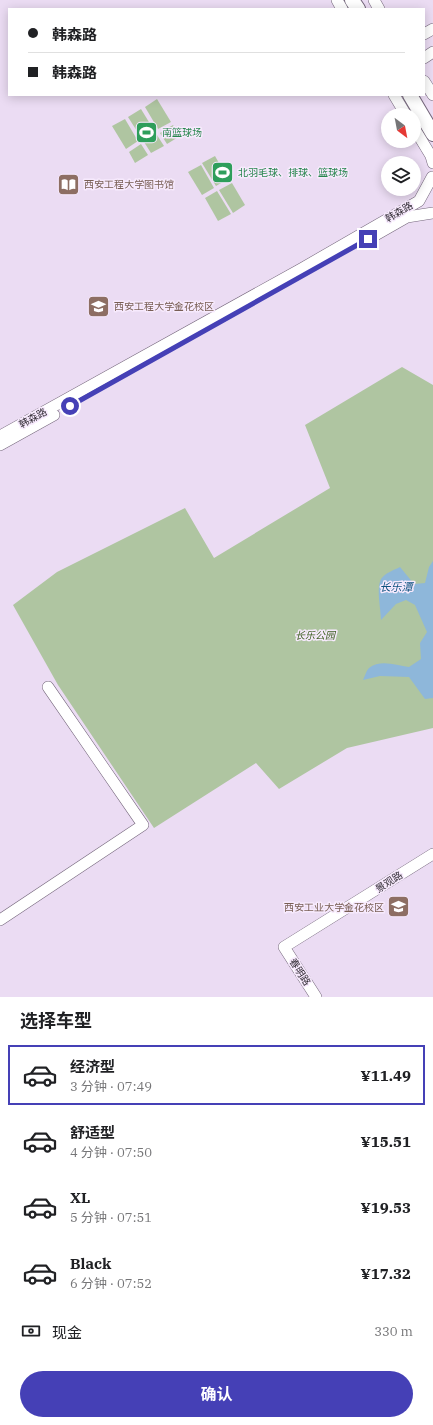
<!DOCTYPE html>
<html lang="zh">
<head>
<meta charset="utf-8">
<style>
	:root { --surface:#fff; --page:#f6f6f6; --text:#202124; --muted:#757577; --line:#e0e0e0; --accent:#4540b6 }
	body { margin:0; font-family:"IBM Plex Serif","Noto Sans SC",serif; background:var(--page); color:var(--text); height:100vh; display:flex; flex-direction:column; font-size:15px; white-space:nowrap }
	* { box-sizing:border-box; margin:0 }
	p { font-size:13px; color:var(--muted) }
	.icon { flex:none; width:22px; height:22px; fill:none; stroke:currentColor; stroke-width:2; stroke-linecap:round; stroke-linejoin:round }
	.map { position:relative; height:997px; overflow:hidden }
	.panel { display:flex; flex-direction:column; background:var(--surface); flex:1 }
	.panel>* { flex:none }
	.top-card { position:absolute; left:8px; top:8px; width:417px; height:88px; border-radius:0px; box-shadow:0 2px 10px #0003; display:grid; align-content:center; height:88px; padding:0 20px; background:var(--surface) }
	.needle { width:26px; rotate:148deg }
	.controls { position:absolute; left:381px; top:108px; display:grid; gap:8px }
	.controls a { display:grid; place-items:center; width:40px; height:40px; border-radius:50%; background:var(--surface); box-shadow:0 2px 10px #0003; font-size:20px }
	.end { position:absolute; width:18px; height:18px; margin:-9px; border:5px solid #4540b6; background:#fff; box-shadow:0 0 0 2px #fff }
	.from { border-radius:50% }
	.top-card b { display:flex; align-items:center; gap:14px; height:38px; font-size:15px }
	.top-card b+b { border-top:1px solid var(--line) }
	.top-card i { width:10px; height:10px; background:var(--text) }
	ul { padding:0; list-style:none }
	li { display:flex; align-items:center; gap:12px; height:60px; margin:0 8px 6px; padding:0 12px; border:2px solid transparent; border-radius:0px }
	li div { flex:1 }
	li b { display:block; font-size:15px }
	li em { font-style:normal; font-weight:700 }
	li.on { border-color:var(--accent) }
	li>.icon { width:36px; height:36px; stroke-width:1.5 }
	h2 { padding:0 20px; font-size:18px; line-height:48px }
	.pay { display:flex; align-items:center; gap:10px; height:44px; padding:0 20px; font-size:15px }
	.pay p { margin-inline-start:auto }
	.cta { display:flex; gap:8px; margin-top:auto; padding:8px 20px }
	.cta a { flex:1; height:46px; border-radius:24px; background:var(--accent); color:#fff; font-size:16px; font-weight:700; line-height:46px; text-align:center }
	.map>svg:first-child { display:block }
	.green { fill:#afc5a1 }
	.water { fill:#8eb7da }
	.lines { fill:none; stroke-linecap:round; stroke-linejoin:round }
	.secondary-casing { stroke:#74667b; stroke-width:12 }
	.highway-casing { stroke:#74667b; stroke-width:16 }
	.secondary { stroke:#fff; stroke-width:11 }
	.highway { stroke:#fff; stroke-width:14 }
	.route { stroke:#4540b6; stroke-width:5 }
	.labels { text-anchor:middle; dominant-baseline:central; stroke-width:3; stroke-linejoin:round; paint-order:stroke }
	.leisure-label { font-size:10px; fill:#27864d; stroke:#f7eafd; text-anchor:start }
	.education-label { font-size:10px; fill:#785e54; stroke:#f7eafd; text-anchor:start }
	.street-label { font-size:10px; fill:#352f38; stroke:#f7eafd }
	.park-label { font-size:10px; font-style:italic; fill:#406224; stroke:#f7eafd }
	.water-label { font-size:11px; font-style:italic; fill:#0f5380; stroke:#f7eafd }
</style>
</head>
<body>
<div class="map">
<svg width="433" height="997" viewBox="0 0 433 997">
	<rect width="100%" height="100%" fill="#ebdcf3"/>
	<!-- green -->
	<g class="green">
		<path d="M157 99 171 122 158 129 145 107Z"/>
		<path d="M141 109 155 132 142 139 128 117Z"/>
		<path d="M125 119 138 141 126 149 112 126Z"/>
		<path d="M173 125 180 136 167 144 160 133Z"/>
		<path d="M157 135 164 146 151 153 144 142Z"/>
		<path d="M141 144 148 155 135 163 129 152Z"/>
		<path d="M215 156 228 179 216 186 202 163Z"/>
		<path d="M201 165 214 188 202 195 188 172Z"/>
		<path d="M232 183 245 205 233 213 219 190Z"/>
		<path d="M217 191 231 214 218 221 205 198Z"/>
		<path d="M402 367 433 385V728L347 748 279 789 256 763 154 828 58 685 13 605 57 572 185 508 214 558 330 488 305 425Z"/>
	</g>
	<!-- water -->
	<path class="water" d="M433 561V698L425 699 409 677 380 676 363 680C365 676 366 671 369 668 380 659 396 665 409 667L421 659 420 643 427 632 415 605 406 600 396 604 381 620C381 609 376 589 381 579 385 573 394 570 400 567L414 584 425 583 429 567Z"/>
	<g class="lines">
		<defs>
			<g id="secondary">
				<path d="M337 0 342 9"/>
				<path d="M374 0 379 9"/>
				<path d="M424 34 433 29"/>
				<path d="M424 58 433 52"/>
				<path d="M424 81 433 95"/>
				<path d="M394 95 406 115"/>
				<path d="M414 128 431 156 433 163"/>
				<path d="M372 237 407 217 433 213"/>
				<path d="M0 436 301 269 419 201 432 177"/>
				<path d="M0 445 54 415"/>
				<path d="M0 920 143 825 48 687"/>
				<path d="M316 997 284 947 433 854"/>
			</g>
			<g id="highway">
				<path d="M352 0 358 9"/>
				<path d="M410 95 433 134"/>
			</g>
		</defs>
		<!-- secondary casing -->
		<use href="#secondary" class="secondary-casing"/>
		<!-- highway casing -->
		<use href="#highway" class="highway-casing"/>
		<!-- secondary -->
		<use href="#secondary" class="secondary"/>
		<!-- highway -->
		<use href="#highway" class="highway"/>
	</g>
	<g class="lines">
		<!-- route -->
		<path class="route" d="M70 406 368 239"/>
	</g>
	<!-- icons -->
	<defs>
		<symbol id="stadium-square" viewBox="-11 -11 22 22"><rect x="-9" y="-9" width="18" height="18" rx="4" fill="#2e9e5b" stroke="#f7eafd"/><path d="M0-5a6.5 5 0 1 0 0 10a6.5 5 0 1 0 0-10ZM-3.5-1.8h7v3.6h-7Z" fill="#fff"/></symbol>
		<symbol id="library-square" viewBox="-11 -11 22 22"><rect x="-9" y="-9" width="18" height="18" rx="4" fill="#8d6e63" stroke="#f7eafd"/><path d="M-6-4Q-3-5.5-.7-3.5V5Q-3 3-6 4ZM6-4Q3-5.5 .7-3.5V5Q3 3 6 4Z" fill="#fff"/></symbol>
		<symbol id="university-square" viewBox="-11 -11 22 22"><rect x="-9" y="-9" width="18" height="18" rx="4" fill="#8d6e63" stroke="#f7eafd"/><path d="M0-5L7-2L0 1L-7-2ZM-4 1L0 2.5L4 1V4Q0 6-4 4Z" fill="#fff"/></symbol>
	</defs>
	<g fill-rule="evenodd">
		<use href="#stadium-square" x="134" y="120" width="25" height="25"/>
		<use href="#stadium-square" x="210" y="160" width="25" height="25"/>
		<use href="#library-square" x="56" y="172" width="25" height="25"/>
		<use href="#university-square" x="86" y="294" width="25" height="25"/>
		<use href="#university-square" x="386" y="894" width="25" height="25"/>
	</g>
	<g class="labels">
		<!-- leisure labels -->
		<g class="leisure-label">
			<text x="162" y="132">南篮球场</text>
			<text x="238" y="172">北羽毛球、排球、篮球场</text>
		</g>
		<!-- education labels -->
		<g class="education-label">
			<text x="84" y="184">西安工程大学图书馆</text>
			<text x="114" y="306">西安工程大学金花校区</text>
			<text x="384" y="907" text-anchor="end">西安工业大学金花校区</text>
		</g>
		<!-- street labels -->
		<g class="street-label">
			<text transform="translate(399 212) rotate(-30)">韩森路</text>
			<text transform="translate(33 418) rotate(-29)">韩森路</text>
			<text transform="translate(389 882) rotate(-32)">景观路</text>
			<text transform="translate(300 972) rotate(57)">春明路</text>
		</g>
		<!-- park labels -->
		<g class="park-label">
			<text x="315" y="635">长乐公园</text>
		</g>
		<!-- water labels -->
		<g class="water-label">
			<text x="396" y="587">长乐潭</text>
		</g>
	</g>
</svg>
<div class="controls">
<a><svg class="needle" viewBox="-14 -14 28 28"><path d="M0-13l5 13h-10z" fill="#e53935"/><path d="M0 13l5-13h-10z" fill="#757577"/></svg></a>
<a><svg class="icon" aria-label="layers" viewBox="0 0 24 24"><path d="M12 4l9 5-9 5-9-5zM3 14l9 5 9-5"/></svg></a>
</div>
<i class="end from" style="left:70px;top:406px"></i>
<i class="end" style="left:368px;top:239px"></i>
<div class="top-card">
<b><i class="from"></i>韩森路</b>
<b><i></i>韩森路</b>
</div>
</div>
<section class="panel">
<h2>选择车型</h2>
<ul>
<li class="on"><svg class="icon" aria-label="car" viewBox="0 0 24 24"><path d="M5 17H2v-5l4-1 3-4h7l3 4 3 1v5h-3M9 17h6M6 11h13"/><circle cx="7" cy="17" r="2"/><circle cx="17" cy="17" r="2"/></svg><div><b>经济型</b><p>3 分钟 · 07:49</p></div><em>¥11.49</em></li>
<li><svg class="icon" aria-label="car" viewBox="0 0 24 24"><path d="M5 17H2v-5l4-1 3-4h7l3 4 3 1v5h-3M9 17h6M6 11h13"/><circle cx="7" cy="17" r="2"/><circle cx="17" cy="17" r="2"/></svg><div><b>舒适型</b><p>4 分钟 · 07:50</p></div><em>¥15.51</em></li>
<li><svg class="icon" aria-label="car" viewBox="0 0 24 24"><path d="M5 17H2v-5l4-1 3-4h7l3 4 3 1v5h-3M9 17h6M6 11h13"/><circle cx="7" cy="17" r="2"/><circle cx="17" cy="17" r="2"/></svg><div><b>XL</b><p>5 分钟 · 07:51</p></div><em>¥19.53</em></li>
<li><svg class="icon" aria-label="car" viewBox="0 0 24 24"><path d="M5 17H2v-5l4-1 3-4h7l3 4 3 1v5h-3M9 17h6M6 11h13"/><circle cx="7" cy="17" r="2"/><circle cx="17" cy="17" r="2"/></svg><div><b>Black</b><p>6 分钟 · 07:52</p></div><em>¥17.32</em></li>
</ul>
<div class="pay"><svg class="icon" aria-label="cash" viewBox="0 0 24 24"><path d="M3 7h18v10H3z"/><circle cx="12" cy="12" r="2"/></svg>现金<p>330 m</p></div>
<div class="cta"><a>确认</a></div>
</section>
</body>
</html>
